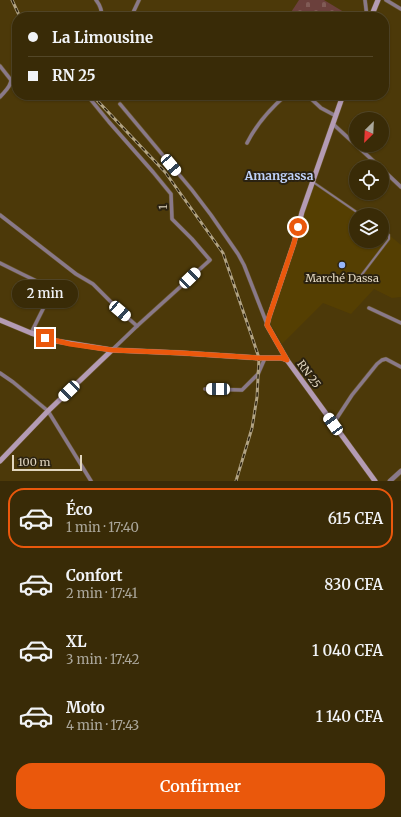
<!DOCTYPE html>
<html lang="fr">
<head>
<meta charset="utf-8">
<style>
	:root { --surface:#392b07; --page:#443715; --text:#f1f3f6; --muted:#aba79b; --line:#534728; --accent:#ea580c }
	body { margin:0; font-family:Merriweather,serif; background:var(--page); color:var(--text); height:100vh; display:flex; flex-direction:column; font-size:15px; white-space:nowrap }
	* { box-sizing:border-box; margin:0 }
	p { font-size:13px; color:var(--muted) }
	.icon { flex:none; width:22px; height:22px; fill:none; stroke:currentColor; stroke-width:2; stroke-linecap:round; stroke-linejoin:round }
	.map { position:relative; height:481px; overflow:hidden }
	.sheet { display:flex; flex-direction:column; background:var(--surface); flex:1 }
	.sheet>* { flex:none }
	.hud { position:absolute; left:12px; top:12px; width:377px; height:88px; border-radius:16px; box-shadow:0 1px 3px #0004,0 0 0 1px var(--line); display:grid; align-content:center; height:88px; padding:0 16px; background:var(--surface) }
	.needle { width:26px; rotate:204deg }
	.tools { position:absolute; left:349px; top:112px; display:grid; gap:8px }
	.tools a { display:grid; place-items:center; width:40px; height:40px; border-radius:50%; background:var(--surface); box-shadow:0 1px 3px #0004,0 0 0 1px var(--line); font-size:20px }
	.scale { position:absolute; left:12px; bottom:10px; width:70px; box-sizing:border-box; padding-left:4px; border:2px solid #e1d6bf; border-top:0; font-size:11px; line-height:14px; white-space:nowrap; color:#e1d6bf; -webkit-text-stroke:3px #2b2210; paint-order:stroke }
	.end { position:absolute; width:18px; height:18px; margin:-9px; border:5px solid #ea580c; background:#fff; box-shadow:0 0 0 2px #fff }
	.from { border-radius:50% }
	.bubble { position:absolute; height:28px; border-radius:14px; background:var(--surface); box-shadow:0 1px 3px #0004,0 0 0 1px var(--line); font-size:13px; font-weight:600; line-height:28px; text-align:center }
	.car { position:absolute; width:12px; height:24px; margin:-12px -6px; border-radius:5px; box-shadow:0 0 3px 1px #0007; background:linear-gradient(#fff 24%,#345 0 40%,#fff 0 76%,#345 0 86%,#fff 0) }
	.hud b { display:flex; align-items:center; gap:14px; height:38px; font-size:15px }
	.hud b+b { border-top:1px solid var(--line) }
	.hud i { width:10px; height:10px; background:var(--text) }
	ul { padding:7px 0 0; list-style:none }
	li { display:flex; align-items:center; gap:12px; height:60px; margin:0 8px 6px; padding:0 8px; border:2px solid transparent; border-radius:16px }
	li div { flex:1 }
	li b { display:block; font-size:15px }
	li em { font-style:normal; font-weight:600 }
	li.selected { border-color:var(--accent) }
	li>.icon { width:36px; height:36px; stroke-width:1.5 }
	.primary-button { display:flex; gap:8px; margin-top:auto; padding:8px 16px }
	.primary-button a { flex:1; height:46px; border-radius:16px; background:var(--accent); color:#fff; font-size:16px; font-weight:600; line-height:46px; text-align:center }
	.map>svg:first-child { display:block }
	.built { fill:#553f02 }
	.cemetery { fill:url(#cemetery-stones) }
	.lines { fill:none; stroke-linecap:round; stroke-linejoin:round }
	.service-casing { stroke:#67552a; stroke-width:3 }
	.minor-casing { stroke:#67552a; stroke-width:4.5 }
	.tertiary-casing { stroke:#67552a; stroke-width:5.5 }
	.secondary-casing { stroke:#67552a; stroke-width:6 }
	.service { stroke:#897989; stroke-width:2 }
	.minor { stroke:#897989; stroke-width:3.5 }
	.tertiary { stroke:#897989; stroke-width:4.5 }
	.secondary { stroke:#b49bb4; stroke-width:5 }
	.rail-casing { stroke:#b1a384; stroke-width:3 }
	.rail { stroke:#2b2210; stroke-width:1.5; stroke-dasharray:4.5; stroke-linecap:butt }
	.route { stroke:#ea580c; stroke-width:5 }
	.poi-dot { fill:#96b6fd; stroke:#2b2210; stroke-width:1.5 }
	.labels { text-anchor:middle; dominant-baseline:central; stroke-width:4; stroke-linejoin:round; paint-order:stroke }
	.street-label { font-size:11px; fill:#e1d6bf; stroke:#2b2210 }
	.poi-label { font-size:11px; fill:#e1d6bf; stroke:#2b2210 }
	.neighbourhood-label { font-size:12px; font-weight:bold; fill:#bfd2fa; stroke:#2b2210 }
</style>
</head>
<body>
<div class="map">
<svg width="401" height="481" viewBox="0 0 401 481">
	<defs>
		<pattern id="cemetery-stones" width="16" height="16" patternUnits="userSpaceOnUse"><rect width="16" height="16" fill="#6b403c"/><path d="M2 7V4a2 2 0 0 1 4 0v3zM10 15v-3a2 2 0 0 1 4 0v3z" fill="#805b56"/></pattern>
	</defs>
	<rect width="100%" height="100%" fill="#4c3909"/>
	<!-- built -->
	<path class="built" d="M314 185 360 215H356V241H382V229L401 245V297L392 298 374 289 351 314 323 303 282 344 270 323 273 312 299 234 305 211Z"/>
	<!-- cemetery -->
	<path class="cemetery" d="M299 0H324L352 17H288Z"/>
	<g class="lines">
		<defs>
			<g id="service">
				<path d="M313 182 361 215"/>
				<path d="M360 277 389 239V235L382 229"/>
			</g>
			<g id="minor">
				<path d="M96 0C100 5 102 10 102 17"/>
				<path d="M365 0 367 17"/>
				<path d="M386 0 401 9"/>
				<path d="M131 17 139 0"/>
				<path d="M0 66 11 80C11 87 4 92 0 97"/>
				<path d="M11 84 17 80"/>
				<path d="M87 95 109 122 153 172 171 194 172 219 192 239 210 260 137 326 112 350"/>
				<path d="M307 95 321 108 336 116"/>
				<path d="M120 104 192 190 211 215 238 254 244 265 267 324"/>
				<path d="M333 124 380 167"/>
				<path d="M247 143C256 125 271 108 286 95"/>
				<path d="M382 169 401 187"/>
				<path d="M0 215 76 274 93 284 120 311 137 326"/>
				<path d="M0 263 22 274 51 288V292L49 297 31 333"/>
				<path d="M369 308 401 323"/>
				<path d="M0 373 13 382 48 411 91 481"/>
				<path d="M205 389 242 390 258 374 265 358"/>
				<path d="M333 424 352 395 377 364 382 360 386 359 401 367"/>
			</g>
			<path id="tertiary" d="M390 481 401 471"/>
			<g id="secondary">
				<path d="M371 17 378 0"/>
				<path d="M0 320 31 333 56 341 112 350 182 353 259 358H281L287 360 375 481"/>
				<path d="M287 360 267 325 269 317 294 243 302 212 343 95"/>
				<path d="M0 461 48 411 112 350"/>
			</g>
		</defs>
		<!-- service casing -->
		<use href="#service" class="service-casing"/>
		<!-- minor casing -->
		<use href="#minor" class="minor-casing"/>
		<!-- tertiary casing -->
		<use href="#tertiary" class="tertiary-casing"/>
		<!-- secondary casing -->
		<use href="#secondary" class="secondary-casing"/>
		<!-- service -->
		<use href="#service" class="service"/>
		<!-- minor -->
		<use href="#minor" class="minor"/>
		<!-- tertiary -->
		<use href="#tertiary" class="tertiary"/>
		<!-- secondary -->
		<use href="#secondary" class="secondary"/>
		<defs>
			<g id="rail">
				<path d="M12 0 20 17"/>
				<path d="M92 95 165 172 223 253 251 334 259 358 257 397 252 428 236 481"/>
			</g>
		</defs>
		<!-- rail casing -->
		<use href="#rail" class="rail-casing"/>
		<!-- rail -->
		<use href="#rail" class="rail"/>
	</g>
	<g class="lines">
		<!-- route -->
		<path class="route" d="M45 338 70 344 112 350 182 353 259 358H281L287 360 267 325 269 317 294 243 298 227"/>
	</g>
	<!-- markers -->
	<circle class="poi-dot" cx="342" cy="265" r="4"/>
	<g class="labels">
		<!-- street labels -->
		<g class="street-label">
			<text transform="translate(163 207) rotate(-91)">1</text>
			<text transform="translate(309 374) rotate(54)">RN 25</text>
		</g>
		<!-- poi labels -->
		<g class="poi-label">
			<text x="342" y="278">Marché Dassa</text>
		</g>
		<!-- neighbourhood labels -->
		<g class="neighbourhood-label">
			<text x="279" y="175">Amangassa</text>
		</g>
	</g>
</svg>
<div class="tools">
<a><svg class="needle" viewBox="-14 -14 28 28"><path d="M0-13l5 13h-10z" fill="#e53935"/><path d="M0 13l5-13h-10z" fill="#aba79b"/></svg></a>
<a><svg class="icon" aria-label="locate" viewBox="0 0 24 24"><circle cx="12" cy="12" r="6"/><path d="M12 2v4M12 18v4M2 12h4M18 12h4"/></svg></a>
<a><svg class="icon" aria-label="layers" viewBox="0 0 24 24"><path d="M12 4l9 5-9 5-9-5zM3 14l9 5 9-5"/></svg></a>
</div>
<div class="scale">100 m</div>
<i class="end from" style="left:298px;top:227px"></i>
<i class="end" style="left:45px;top:338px"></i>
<div class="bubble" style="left:12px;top:280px;width:66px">2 min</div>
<i class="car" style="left:171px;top:165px;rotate:140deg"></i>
<i class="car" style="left:190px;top:278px;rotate:46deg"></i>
<i class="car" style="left:120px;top:311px;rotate:131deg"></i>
<i class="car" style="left:218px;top:389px;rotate:271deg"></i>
<i class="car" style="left:69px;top:391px;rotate:226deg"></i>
<i class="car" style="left:333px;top:424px;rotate:324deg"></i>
<div class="hud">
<b><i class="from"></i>La Limousine</b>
<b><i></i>RN 25</b>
</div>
</div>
<section class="sheet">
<ul>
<li class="selected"><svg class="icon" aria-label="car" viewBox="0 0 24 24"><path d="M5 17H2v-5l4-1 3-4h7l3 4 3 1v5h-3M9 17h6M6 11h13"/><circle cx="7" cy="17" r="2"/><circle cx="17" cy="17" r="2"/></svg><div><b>Éco</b><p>1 min · 17:40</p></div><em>615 CFA</em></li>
<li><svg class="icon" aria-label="car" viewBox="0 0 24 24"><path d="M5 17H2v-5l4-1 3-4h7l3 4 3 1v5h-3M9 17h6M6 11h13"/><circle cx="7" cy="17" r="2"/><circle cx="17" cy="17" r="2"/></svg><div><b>Confort</b><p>2 min · 17:41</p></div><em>830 CFA</em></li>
<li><svg class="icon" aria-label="car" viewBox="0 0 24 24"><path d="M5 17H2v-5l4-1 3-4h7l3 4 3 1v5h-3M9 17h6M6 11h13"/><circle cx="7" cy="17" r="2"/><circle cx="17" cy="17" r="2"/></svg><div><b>XL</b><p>3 min · 17:42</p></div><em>1 040 CFA</em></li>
<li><svg class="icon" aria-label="car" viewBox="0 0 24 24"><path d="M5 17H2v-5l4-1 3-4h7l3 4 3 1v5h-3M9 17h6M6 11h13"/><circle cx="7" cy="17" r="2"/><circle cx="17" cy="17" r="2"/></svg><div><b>Moto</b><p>4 min · 17:43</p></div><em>1 140 CFA</em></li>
</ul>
<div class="primary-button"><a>Confirmer</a></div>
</section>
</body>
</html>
